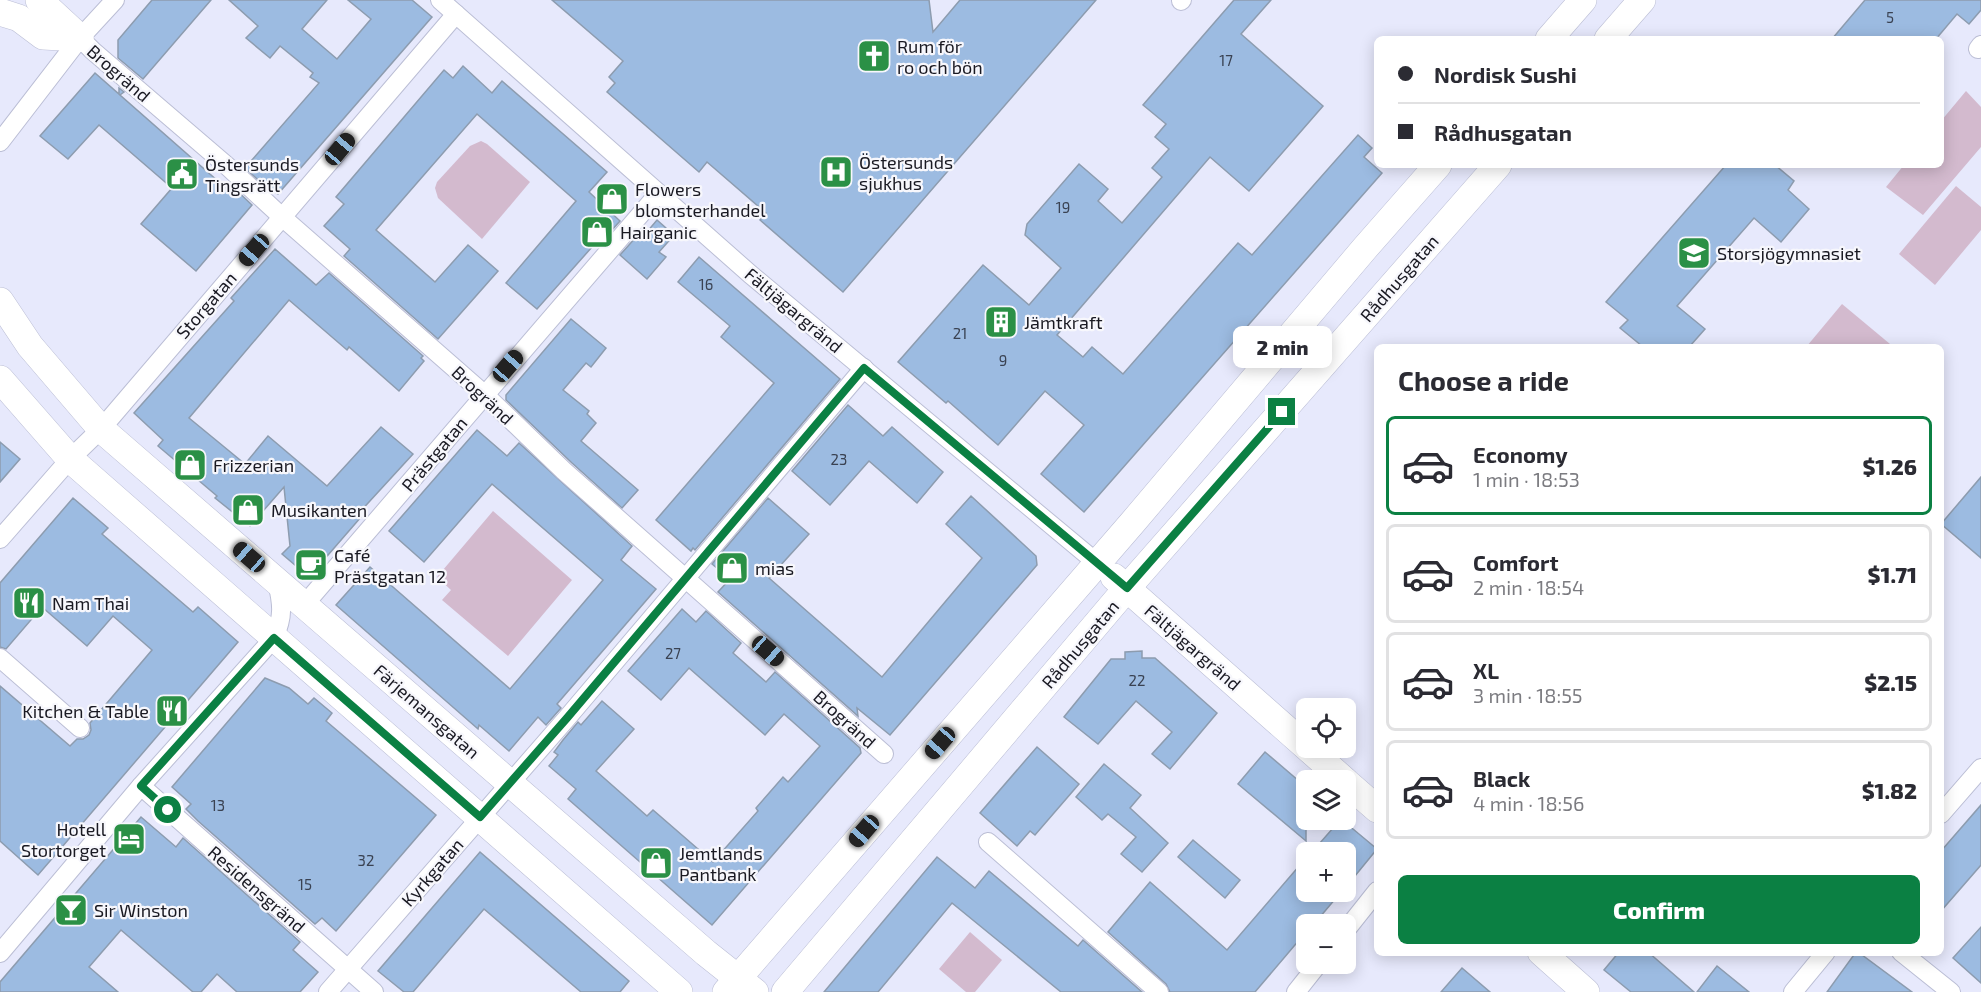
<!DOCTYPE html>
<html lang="en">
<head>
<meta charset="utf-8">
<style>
	:root { --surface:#fff; --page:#f2f2f3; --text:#2b2b33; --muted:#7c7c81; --line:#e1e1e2; --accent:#0b8043 }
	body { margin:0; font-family:"Exo 2",sans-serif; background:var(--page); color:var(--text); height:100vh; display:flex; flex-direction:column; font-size:22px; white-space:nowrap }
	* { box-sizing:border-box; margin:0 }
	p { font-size:20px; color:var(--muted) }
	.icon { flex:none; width:33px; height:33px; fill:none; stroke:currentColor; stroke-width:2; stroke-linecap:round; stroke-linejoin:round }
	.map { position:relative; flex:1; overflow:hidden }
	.panel { position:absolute; left:1374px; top:344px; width:570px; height:612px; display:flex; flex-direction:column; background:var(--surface); border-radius:9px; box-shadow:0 3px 15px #0003 }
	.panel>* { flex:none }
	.banner { position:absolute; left:1374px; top:36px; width:570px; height:132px; border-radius:9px; box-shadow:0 3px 15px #0003; display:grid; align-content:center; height:132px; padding:0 24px; background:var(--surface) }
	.buttons { position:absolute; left:1296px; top:698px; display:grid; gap:12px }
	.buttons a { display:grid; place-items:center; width:60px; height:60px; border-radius:9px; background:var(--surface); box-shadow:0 3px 15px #0003; font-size:30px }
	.end { position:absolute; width:27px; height:27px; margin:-14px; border:8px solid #0b8043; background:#fff; box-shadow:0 0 0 3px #fff }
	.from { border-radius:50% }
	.bubble { position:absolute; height:42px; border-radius:9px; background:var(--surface); box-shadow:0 3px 15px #0003; font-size:20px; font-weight:800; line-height:42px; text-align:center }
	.car { position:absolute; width:18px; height:36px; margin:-18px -9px; border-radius:8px; box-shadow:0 0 4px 2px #0007; background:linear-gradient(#222 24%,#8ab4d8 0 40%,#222 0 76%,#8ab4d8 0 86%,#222 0) }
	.banner b { display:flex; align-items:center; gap:21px; height:57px; font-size:22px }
	.banner b+b { border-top:2px solid var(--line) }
	.banner i { width:15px; height:15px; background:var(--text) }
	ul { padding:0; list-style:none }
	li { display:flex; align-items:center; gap:18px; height:99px; margin:0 12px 9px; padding:0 12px; border:3px solid var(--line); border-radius:9px }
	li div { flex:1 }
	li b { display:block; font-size:22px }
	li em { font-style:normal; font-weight:800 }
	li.on { border-color:var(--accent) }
	li>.icon { width:54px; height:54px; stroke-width:1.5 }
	h2 { padding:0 24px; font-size:27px; line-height:72px }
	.cta { display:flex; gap:12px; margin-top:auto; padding:12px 24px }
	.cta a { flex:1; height:69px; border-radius:9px; background:var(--accent); color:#fff; font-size:24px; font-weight:800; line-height:69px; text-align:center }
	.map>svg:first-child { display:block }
	.green { fill:#d3bace }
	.building { fill:#9cbbe1; stroke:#8d9caf; stroke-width:1.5 }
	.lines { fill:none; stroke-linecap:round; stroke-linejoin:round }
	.street-casing { stroke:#bbbed5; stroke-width:20 }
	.secondary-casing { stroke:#bbbed5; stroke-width:28 }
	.street { stroke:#fff; stroke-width:18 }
	.secondary { stroke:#fff; stroke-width:27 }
	.route { stroke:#0b8043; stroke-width:8 }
	.labels { text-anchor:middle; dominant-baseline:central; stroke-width:4.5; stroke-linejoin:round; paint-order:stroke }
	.number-label { font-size:15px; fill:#3a4252 }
	.poi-label { font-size:18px; fill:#191922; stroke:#f7f7fc; text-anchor:start }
	.street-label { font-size:18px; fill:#191922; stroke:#f7f7fc }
</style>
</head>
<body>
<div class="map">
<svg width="1981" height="992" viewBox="0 0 1981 992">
	<rect width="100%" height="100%" fill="#e7e9fc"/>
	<!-- green -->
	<g class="green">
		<path d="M1966 91 1981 107V147L1923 215 1886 187 1904 165H1941V121Z"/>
		<path d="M481 141 487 144 530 182 482 239 438 198 435 188 437 182 470 146Z"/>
		<path d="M1956 186 1981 207V230L1935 285 1899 254Z"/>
		<path d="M1842 304 1890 344 1888 346H1807Z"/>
		<path d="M493 511 572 580 508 656 442 600 451 590 437 577Z"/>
		<path d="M970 932 1002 960 975 992H966L939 969Z"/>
	</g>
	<!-- building -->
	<g class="building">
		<path d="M152 0H211L143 79 118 58V40Z"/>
		<path d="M229 0H327L302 29 337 59 371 19 348 0H412L432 17 278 194 267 188 245 168 319 83 310 77 313 73 280 46 270 58 246 38 258 26Z"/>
		<path d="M552 0H929L933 32 960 0H1096L843 292 760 220 766 213 707 162 699 172 607 92 615 83 609 77 623 61Z"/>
		<path d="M1234 0H1271L1241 34 1323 106 1249 191 1210 157 1057 335 1083 357 1092 347 1123 374 1238 243 1252 255 1358 135 1372 148 1364 157 1382 173 1084 512 1041 474 1084 425 1045 391 998 445 948 401 946 403 898 362 983 265 1029 305 1061 268 1025 235 1027 224 1079 164 1108 189 1098 201 1122 223 1162 177 1152 168 1169 149 1155 137 1166 124 1143 105Z"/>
		<path d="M1865 0H1981V10L1969 24 1957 14 1936 39H1832Z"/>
		<path d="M463 66 492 93 502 81 607 172 589 192 620 221 603 240 600 238 537 309 506 283 576 201 477 114 376 230 435 282 468 245 498 271 438 339 344 256 350 249 324 226 344 204 336 197 444 70 453 78Z"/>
		<path d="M95 73 119 94V88L124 92 120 95 227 189 231 185 252 205 196 271 141 224 172 188 99 125 68 159 40 136Z"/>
		<path d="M1726 165H1775L1794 181 1788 190 1809 209 1781 242 1754 218 1677 306 1705 329 1690 346H1642L1620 328 1628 320 1606 302Z"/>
		<path d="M657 220 674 235 659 252 666 257 647 279 620 255 637 236 641 239Z"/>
		<path d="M275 249 316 285 329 273 423 356 421 358 424 361 399 391 349 347 347 350 289 300 189 418 245 464 268 436 327 486 381 427 413 454 358 514 361 517 309 577 282 554 290 546 284 487 250 526 215 498 217 496 158 446 163 440 134 413 234 301 231 298Z"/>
		<path d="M699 257 840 379 695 550 693 548 691 551 656 520 774 383 721 337 730 326 678 282Z"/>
		<path d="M571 319 606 348 591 367 586 363 563 390 589 411 587 414 596 423 581 441 638 490 622 508 572 463 506 400V395Z"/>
		<path d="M848 405 883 436 892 427 943 472 917 503 869 461 830 505 792 471Z"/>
		<path d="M477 430 507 456 519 443 632 546 621 560 656 589 557 704 561 708 546 725 538 717 509 751 479 725 478 729 336 605 370 567 510 689 603 580 492 484 424 562 389 531Z"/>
		<path d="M0 442 20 459 0 482Z"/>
		<path d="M1981 477V558L1941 524Z"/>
		<path d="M971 496 1036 556 1037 565 890 735 857 708 858 716 718 592 730 579 712 564 768 498 809 534 769 578 882 677 982 558 946 524Z"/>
		<path d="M73 498 108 528 102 534 193 612 198 607 238 642 38 875 0 841V686L70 746 77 739H83L89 735 91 730 90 723 152 650 113 616 87 646 42 607 6 649 0 647V583Z"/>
		<path d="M682 609 696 622 706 611 741 643 733 653 766 682 775 672 860 748 861 753 712 925 568 799 576 789 549 766 558 755 554 752 563 740 578 722 581 725 602 701 634 729 596 771 647 816 653 810 713 862 758 811 756 808 783 777 788 782 820 746 784 714 765 735 689 668 661 700 628 671Z"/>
		<path d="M1142 651V658H1155L1217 713 1170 769 1152 754 1172 732 1136 701 1098 744 1064 717 1111 659H1125V652Z"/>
		<path d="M265 678 289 688 308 704 314 698 332 713 326 721 436 815 336 931 322 918 315 924 198 821 186 809 191 804 172 787Z"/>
		<path d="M1037 747 1079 784 1035 835 1030 831 1017 846 980 813Z"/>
		<path d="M1265 752 1306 787V841L1238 784Z"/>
		<path d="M1104 764 1141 795 1130 808 1168 843 1142 872 1121 854 1136 837 1108 814 1102 820 1076 797Z"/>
		<path d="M1981 805V865L1941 911V851Z"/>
		<path d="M141 817 176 847 183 838 300 942 293 950 318 972 300 992H237L217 974 201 992H193L121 930 89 967 118 992H0V982Z"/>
		<path d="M1341 819 1377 849 1346 887V852H1312Z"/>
		<path d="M1193 840 1240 880 1225 898 1178 857Z"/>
		<path d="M480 852 629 981 620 992H581L484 909 413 992H404L378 971Z"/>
		<path d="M937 857 975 888 989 871 1078 946 1083 940 1142 992H1061L952 903 878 992H824Z"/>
		<path d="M1306 858V891H1342L1314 924H1306V932L1255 992H1170L1166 984 1108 932 1150 882 1227 950Z"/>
		<path d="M1981 927V983L1953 958Z"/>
		<path d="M1619 952H1648L1694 992H1631L1604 970Z"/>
		<path d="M1856 952H1858L1912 992H1827Z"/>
		<path d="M1717 966 1749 992H1697Z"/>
		<path d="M1462 968 1490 992H1441Z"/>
	</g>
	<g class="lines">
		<defs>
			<g id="street">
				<path d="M440 0 750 274 1097 563"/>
				<path d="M1181 1 1182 0"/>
				<path d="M80 38 93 51 226 165 282 217 484 394 564 471 884 754"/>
				<path d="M1978 49 1981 45"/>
				<path d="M0 142 80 38 115 0"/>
				<path d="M0 539 70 459 101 429 456 14"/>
				<path d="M305 604 658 194"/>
				<path d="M0 658 80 728"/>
				<path d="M141 786 374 992"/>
				<path d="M1941 814 1981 768"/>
				<path d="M988 842 1159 992"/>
				<path d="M1346 930 1377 891"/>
				<path d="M1901 952 1951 992"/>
				<path d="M0 953 141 786 274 638C284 616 282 604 277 581"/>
				<path d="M328 992 567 718 864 368"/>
				<path d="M1296 992 1319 963"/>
				<path d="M1793 992 1826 952"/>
			</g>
			<g id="secondary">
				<path d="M39 0 80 38"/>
				<path d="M0 12 19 18 43 36 80 38"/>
				<path d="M1549 39 1583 0"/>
				<path d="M1608 39 1642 0"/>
				<path d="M0 301 30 346 101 429 706 953 755 992"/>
				<path d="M0 379 70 459 679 992"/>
				<path d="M1114 577 1344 780"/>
				<path d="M1346 782 1377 809"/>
				<path d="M1541 952 1586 992"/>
				<path d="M726 992 1133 522 1365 248 1438 165"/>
				<path d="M785 992 1127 588 1498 165"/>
			</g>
		</defs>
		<!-- street casing -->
		<use href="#street" class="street-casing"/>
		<!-- secondary casing -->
		<use href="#secondary" class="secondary-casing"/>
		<!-- street -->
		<use href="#street" class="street"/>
		<!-- secondary -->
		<use href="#secondary" class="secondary"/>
	</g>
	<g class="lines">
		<!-- route -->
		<path class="route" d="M168 810 141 786 274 638 480 817 567 718 864 368 1127 588 1282 412"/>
	</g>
	<!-- icons -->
	<defs>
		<symbol id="church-square" viewBox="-11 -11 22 22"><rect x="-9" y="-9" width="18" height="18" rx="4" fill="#2b9046" stroke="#f7f7fc"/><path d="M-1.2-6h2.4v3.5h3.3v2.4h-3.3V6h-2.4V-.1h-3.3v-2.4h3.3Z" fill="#fff"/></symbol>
		<symbol id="hospital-square" viewBox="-11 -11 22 22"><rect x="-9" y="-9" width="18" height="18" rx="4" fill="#2b9046" stroke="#f7f7fc"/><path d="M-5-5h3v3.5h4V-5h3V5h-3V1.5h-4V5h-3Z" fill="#fff"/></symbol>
		<symbol id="civic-square" viewBox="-11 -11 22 22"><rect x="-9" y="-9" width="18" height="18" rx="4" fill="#2b9046" stroke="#f7f7fc"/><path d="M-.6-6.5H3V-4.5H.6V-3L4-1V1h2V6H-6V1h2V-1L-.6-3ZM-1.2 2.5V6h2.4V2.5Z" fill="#fff"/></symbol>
		<symbol id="shop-square" viewBox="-11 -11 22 22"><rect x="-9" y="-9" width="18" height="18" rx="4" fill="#2b9046" stroke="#f7f7fc"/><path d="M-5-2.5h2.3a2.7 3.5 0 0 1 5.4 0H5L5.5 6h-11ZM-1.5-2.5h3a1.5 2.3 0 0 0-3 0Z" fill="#fff"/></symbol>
		<symbol id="school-square" viewBox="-11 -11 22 22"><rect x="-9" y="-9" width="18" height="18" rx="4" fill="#2b9046" stroke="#f7f7fc"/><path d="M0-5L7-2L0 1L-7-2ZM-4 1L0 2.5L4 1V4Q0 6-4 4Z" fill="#fff"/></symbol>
		<symbol id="building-square" viewBox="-11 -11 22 22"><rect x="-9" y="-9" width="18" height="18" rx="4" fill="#2b9046" stroke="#f7f7fc"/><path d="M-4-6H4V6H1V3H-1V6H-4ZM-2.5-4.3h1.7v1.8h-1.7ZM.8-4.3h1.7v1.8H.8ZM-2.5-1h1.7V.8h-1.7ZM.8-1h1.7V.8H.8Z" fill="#fff"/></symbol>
		<symbol id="cafe-square" viewBox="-11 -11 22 22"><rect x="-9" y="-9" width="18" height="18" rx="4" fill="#2b9046" stroke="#f7f7fc"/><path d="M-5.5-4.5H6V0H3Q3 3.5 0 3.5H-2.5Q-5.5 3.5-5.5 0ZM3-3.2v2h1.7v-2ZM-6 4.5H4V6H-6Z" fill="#fff"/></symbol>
		<symbol id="restaurant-square" viewBox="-11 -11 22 22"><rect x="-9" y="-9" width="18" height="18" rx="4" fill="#2b9046" stroke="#f7f7fc"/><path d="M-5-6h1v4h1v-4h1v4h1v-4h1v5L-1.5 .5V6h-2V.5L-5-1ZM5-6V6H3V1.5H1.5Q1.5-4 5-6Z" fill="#fff"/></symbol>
		<symbol id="hotel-square" viewBox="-11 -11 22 22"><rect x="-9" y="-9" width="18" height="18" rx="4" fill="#2b9046" stroke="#f7f7fc"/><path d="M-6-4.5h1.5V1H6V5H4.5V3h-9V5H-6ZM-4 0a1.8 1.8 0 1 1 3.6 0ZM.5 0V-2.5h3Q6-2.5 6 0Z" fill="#fff"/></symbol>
		<symbol id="bar-square" viewBox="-11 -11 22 22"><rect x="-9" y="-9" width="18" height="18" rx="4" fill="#2b9046" stroke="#f7f7fc"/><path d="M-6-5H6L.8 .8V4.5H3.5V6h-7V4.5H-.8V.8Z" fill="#fff"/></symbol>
	</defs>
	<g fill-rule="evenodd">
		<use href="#church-square" x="855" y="37" width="38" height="38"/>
		<use href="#hospital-square" x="817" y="153" width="38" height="38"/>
		<use href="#civic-square" x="163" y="155" width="38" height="38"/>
		<use href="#shop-square" x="593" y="180" width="38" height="38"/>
		<use href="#shop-square" x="578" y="213" width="38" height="38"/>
		<use href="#school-square" x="1675" y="234" width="38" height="38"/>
		<use href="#building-square" x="982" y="303" width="38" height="38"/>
		<use href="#shop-square" x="171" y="446" width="38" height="38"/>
		<use href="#shop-square" x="229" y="491" width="38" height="38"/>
		<use href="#cafe-square" x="292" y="546" width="38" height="38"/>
		<use href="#shop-square" x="713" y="549" width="38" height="38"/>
		<use href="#restaurant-square" x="10" y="584" width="38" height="38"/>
		<use href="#restaurant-square" x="153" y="692" width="38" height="38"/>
		<use href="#hotel-square" x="110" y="820" width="38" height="38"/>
		<use href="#shop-square" x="637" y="844" width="38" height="38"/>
		<use href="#bar-square" x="52" y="891" width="38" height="38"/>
	</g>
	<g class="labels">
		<!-- number labels -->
		<g class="number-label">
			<text x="1890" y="17">5</text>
			<text x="1226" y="60">17</text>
			<text x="1063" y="207">19</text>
			<text x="706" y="284">16</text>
			<text x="960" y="333">21</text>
			<text x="1003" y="360">9</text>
			<text x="839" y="459">23</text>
			<text x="673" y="653">27</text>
			<text x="1137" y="680">22</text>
			<text x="218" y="805">13</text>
			<text x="366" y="860">32</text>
			<text x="305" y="884">15</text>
		</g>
		<!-- poi labels -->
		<g class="poi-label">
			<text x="897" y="46">Rum för<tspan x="897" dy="21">ro och bön</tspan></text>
			<text x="859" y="162">Östersunds<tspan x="859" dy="21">sjukhus</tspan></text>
			<text x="205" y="164">Östersunds<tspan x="205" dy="21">Tingsrätt</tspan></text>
			<text x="635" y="189">Flowers<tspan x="635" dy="21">blomsterhandel</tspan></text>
			<text x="620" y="232">Hairganic</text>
			<text x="1717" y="253">Storsjögymnasiet</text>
			<text x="1024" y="322">Jämtkraft</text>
			<text x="213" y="465">Frizzerian</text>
			<text x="271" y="510">Musikanten</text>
			<text x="334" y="555">Café<tspan x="334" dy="21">Prästgatan 12</tspan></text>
			<text x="755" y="568">mias</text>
			<text x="52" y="603">Nam Thai</text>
			<text x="149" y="711" text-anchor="end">Kitchen &amp; Table</text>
			<text x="106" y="829" text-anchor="end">Hotell<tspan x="106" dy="21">Stortorget</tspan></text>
			<text x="679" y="853">Jemtlands<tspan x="679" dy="21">Pantbank</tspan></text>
			<text x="94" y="910">Sir Winston</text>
		</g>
		<!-- street labels -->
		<g class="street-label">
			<text transform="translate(119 73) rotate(41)">Brogränd</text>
			<text transform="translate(1399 278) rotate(-49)">Rådhusgatan</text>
			<text transform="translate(206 305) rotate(-49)">Storgatan</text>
			<text transform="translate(794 310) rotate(40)">Fältjägargränd</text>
			<text transform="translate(483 395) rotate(43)">Brogränd</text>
			<text transform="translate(434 454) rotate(-50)">Prästgatan</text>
			<text transform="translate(1080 644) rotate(-50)">Rådhusgatan</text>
			<text transform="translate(1193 647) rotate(41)">Fältjägargränd</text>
			<text transform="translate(427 711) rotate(41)">Färjemansgatan</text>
			<text transform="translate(845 719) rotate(42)">Brogränd</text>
			<text transform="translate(432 872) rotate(-49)">Kyrkgatan</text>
			<text transform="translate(257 889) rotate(41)">Residensgränd</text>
		</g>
	</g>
</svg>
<div class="buttons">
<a><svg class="icon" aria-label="locate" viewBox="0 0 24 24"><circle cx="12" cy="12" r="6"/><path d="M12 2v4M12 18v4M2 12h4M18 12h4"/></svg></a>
<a><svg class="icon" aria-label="layers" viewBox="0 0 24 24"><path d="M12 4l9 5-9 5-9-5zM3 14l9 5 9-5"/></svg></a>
<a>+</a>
<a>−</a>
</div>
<i class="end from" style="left:168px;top:810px"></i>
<i class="end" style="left:1282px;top:412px"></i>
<div class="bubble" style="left:1233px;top:326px;width:99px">2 min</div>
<i class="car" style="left:340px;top:149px;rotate:40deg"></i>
<i class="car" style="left:254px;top:250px;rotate:221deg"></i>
<i class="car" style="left:508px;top:366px;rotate:41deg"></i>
<i class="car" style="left:249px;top:557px;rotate:311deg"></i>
<i class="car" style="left:768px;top:651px;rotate:131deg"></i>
<i class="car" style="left:940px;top:743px;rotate:221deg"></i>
<i class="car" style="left:864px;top:831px;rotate:221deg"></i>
<div class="banner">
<b><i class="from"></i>Nordisk Sushi</b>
<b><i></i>Rådhusgatan</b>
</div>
<section class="panel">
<h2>Choose a ride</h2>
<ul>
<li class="on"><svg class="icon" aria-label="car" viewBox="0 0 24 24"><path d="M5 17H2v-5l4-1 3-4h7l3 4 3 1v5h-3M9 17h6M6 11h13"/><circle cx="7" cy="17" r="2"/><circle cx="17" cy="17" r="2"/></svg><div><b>Economy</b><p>1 min · 18:53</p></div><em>$1.26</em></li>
<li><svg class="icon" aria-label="car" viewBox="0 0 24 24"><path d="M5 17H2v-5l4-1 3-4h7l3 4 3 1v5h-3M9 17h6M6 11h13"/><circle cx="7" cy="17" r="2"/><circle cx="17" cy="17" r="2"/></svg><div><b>Comfort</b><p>2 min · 18:54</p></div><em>$1.71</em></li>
<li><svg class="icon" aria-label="car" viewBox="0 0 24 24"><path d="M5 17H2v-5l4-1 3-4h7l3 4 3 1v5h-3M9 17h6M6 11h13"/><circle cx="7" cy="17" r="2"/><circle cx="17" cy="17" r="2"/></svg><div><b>XL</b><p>3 min · 18:55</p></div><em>$2.15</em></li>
<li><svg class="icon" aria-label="car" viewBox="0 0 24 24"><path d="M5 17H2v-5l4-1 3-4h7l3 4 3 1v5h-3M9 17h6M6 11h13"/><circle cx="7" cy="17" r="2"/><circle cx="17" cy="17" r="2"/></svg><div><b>Black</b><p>4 min · 18:56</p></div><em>$1.82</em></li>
</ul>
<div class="cta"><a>Confirm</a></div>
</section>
</div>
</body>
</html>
